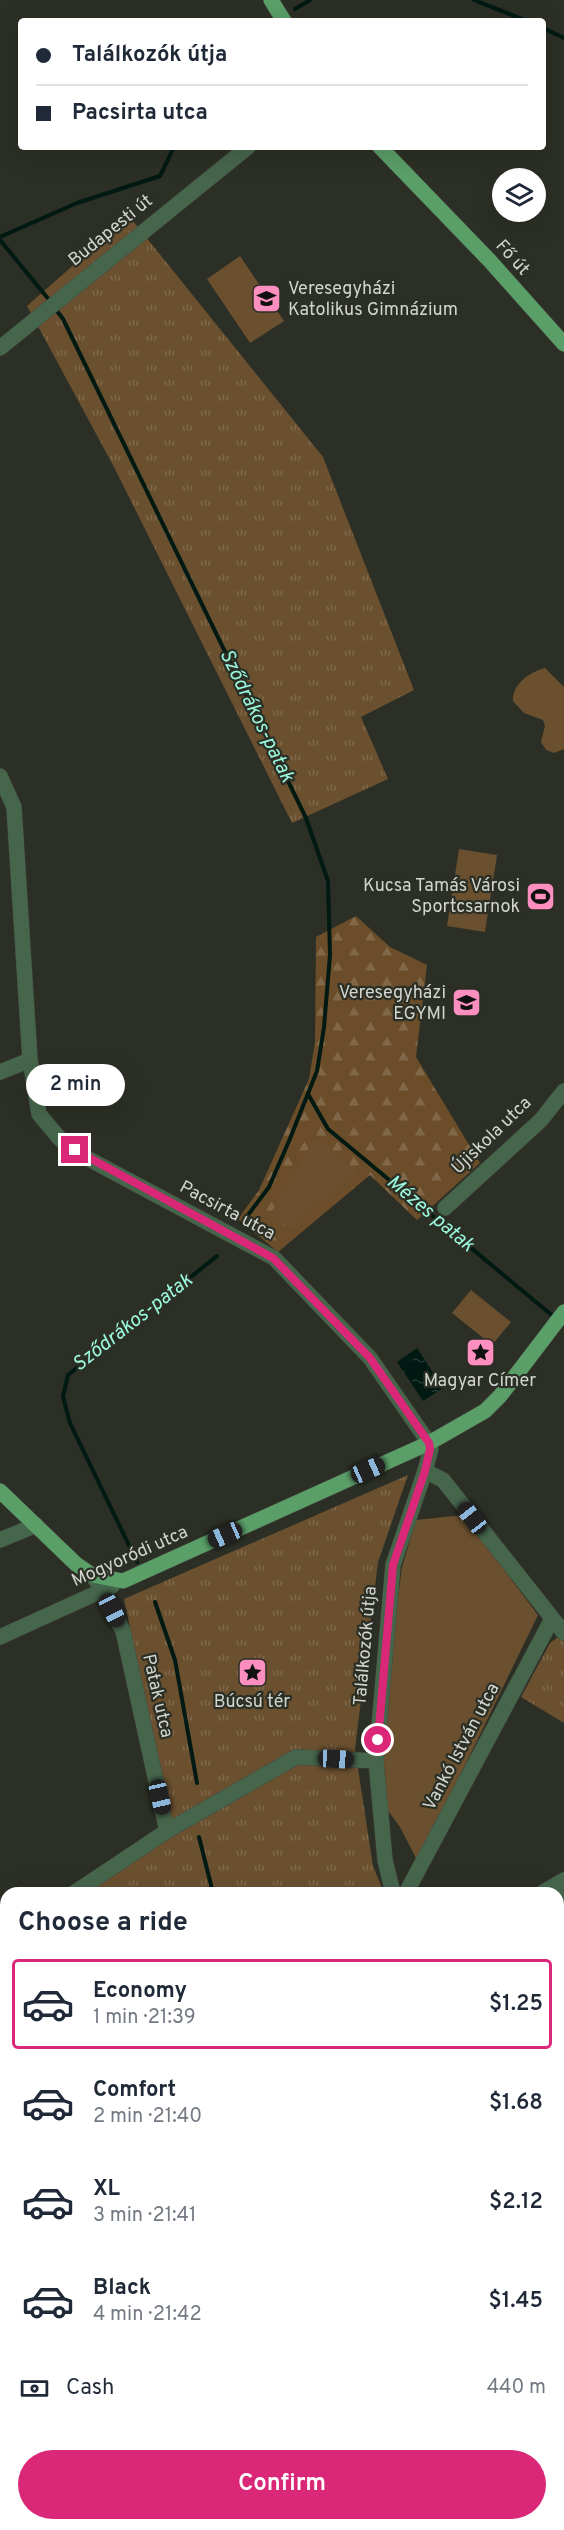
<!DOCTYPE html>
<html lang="en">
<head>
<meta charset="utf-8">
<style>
	:root { --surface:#fff; --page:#f2f2f3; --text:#1f2937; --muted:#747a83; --line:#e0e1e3; --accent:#db2777 }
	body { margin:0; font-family:Overpass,sans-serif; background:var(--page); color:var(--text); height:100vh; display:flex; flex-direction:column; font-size:22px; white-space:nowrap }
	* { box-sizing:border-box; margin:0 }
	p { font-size:20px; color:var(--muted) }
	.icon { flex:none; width:33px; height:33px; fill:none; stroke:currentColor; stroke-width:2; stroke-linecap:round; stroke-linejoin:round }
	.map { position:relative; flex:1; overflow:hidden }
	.panel { position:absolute; left:0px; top:1887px; width:564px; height:644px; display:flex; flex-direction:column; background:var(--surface); border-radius:18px 18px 0 0; box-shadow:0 6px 24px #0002 }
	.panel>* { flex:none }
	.guide { position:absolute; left:18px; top:18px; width:528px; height:132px; border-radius:6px; box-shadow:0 6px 24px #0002; display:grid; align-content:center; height:132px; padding:0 18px; background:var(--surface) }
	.controls { position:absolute; left:492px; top:168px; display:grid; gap:12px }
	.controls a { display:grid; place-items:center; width:54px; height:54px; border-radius:50%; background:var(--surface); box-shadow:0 6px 24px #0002; font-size:30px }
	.end { position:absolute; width:27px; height:27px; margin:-14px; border:8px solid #db2777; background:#fff; box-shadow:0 0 0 3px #fff }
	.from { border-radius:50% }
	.bubble { position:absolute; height:42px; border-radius:21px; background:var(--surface); box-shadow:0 6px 24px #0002; font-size:20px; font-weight:600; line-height:42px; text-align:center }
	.car { position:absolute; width:18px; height:36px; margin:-18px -9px; border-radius:8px; box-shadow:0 0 4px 2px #0007; background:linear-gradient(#222 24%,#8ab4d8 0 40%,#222 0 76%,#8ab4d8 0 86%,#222 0) }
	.guide b { display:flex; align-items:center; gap:21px; height:57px; font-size:22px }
	.guide b+b { border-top:2px solid var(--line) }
	.guide i { width:15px; height:15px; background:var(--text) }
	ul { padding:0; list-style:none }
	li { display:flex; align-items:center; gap:18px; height:90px; margin:0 12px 9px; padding:0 6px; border:3px solid transparent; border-radius:6px }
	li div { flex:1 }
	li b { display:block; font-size:22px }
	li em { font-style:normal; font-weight:600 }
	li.on { border-color:var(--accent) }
	li>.icon { width:54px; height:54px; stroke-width:1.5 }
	h2 { padding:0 18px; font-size:27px; line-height:72px }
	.pay { display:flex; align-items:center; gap:15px; height:66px; padding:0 18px; font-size:22px }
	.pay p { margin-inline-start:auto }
	.button { display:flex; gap:12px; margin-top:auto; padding:12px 18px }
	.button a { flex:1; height:69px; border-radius:36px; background:var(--accent); color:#fff; font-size:24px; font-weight:600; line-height:69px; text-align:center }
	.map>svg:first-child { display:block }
	.grass { fill:url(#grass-tufts) }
	.forest { fill:url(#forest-firs) }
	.green { fill:#6b502f }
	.water { fill:url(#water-ripples) }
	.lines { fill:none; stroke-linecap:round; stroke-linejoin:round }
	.stream { stroke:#001913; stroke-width:4 }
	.minor-casing { stroke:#464a40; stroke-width:16 }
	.major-casing { stroke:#464a40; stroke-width:16 }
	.minor { stroke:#46664c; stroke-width:15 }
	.major { stroke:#5a9e68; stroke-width:15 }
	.route { stroke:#db2777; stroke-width:8 }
	.labels { text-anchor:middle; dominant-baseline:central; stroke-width:4.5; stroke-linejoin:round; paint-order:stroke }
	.street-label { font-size:18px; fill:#d2d5ce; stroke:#2b2f25 }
	.poi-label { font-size:18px; fill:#d2d5ce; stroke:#2b2f25; text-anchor:end }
	.water-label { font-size:20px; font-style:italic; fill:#9bf8df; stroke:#2b2f25 }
</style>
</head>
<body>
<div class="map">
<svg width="564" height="2530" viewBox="0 0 564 2530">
	<defs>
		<pattern id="grass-tufts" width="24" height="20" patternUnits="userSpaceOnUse" patternTransform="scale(1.5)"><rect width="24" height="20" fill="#6b502f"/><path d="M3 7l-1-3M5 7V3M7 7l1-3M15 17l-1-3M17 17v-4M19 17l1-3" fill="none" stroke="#7f684c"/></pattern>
		<pattern id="forest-firs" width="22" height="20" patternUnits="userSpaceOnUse" patternTransform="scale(1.5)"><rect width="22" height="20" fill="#6b4e29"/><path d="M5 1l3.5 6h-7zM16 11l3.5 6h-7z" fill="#7f6747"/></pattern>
		<pattern id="water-ripples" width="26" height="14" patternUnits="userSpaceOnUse" patternTransform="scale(1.5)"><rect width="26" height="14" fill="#001913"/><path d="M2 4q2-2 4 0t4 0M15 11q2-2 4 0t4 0" fill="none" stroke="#243a34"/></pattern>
	</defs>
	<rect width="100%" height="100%" fill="#2b2f25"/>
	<!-- grass -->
	<g class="grass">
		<path d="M129 216 323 457 414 690 361 717 388 779 292 823 114 467 27 306Z"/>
		<path d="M408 1475 378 1562 355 1749 373 1866 384 1893H88L173 1834 124 1599Z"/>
		<path d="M558 1637 564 1639V1723L521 1697 550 1643Z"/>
	</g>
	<!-- forest -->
	<g class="forest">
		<path d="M356 916 390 947 427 965 416 1057 480 1163 417 1220 370 1175 278 1252 238 1219 259 1190 309 1079 315 1042 316 937Z"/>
		<path d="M2 1962 6 1970V2203L0 2197Z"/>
	</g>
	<!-- green -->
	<g class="green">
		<path d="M240 256 284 321 250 343 207 279Z"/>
		<path d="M545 668 564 687V749L554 753 546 750 541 742 545 726 543 720 524 713 513 701C512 684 530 672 545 668Z"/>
		<path d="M459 849 497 855 485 932 447 926Z"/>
		<path d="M315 1137 358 1171 289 1228 270 1215Z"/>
		<path d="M471 1290 511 1322 492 1345 452 1313Z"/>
		<path d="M463 1515 538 1615 418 1862 400 1827 386 1808 376 1761 402 1567 416 1520Z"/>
	</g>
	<!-- water -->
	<g class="water">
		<path d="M417 1348 443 1388 423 1401 397 1362Z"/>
		<path d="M152 2524H384L390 2530H151Z"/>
	</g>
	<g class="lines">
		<!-- stream -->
		<g class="stream">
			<path d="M474 0 527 21"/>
			<path d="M295 9 310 0"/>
			<path d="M543 28 564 38"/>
			<path d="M0 237 77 203 160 176 174 147"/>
			<path d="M0 240 50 301"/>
			<path d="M54 307 63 319 306 818 328 881 330 955 324 1027 317 1071 289 1141 269 1187 242 1223"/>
			<path d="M308 1094 328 1129 554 1317"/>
			<path d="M137 1562 70 1423 63 1397 68 1375 217 1256"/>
			<path d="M155 1602 175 1660 197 1783"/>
			<path d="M199 1837 213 1893"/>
		</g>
		<defs>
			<g id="minor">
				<path d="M0 348 248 147"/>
				<path d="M0 776 14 807 30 1060 39 1114 60 1139 87 1158 274 1258 370 1358 429 1443 431 1449 425 1471 393 1565 376 1761 385 1860 393 1893"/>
				<path d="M0 1072 30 1060"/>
				<path d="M445 1208 541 1120 564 1091"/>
				<path d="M425 1471 443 1480 564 1633"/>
				<path d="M0 1540 36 1525"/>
				<path d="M92 1575 103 1590 123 1631 167 1831"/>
				<path d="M0 1637 112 1586"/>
				<path d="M557 1884 564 1900"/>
				<path d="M74 1893 167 1831 296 1757 376 1761"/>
				<path d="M406 1893 552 1619"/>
				<path d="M542 1893 564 1880"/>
				<path d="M0 1949 6 1944"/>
				<path d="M0 2279 6 2284"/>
				<path d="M558 2333 564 2334"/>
				<path d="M0 2396 6 2401"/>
				<path d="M432 2524 435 2530"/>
				<path d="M0 2525 6 2530"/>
				<path d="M126 2530V2524"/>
			</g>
			<g id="major">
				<path d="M271 0 284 21"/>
				<path d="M380 147 490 261 564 344"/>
				<path d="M0 1491 76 1564 92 1575 123 1581 429 1443 485 1411 500 1396 564 1312"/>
			</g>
		</defs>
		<!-- minor casing -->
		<use href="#minor" class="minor-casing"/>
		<!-- major casing -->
		<use href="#major" class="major-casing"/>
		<!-- minor -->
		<use href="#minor" class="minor"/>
		<!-- major -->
		<use href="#major" class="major"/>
	</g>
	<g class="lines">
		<!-- route -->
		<path class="route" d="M75 1150 273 1258 370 1358 429 1443 430 1449 425 1471 393 1565 378 1740"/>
	</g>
	<!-- icons -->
	<defs>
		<symbol id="school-square" viewBox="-11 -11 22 22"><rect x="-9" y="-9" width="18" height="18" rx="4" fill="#fd8ec0" stroke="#2b2f25"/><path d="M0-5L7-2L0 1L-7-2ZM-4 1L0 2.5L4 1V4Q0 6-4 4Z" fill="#111"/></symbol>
		<symbol id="stadium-square" viewBox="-11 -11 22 22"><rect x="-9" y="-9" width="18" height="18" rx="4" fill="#fd8ec0" stroke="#2b2f25"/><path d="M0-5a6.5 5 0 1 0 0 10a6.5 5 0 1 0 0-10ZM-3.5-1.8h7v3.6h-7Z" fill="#111"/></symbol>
		<symbol id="sight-square" viewBox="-11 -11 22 22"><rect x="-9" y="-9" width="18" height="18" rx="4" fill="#fd8ec0" stroke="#2b2f25"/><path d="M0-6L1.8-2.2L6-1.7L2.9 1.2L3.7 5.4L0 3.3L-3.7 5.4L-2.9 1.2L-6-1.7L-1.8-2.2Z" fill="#111"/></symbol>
	</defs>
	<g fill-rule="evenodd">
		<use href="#school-square" x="250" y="282" width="33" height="33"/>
		<use href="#stadium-square" x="524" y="880" width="33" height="33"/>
		<use href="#school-square" x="450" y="986" width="33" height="33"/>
		<use href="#sight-square" x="464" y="1336" width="33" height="33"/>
		<use href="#sight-square" x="236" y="1656" width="33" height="33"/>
	</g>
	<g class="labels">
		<!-- street labels -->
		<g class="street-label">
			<text transform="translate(111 231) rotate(-39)">Budapesti út</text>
			<text transform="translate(512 258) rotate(48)">Fő út</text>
			<text transform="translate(492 1136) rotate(-44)">Újiskola utca</text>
			<text transform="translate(227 1211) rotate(28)">Pacsirta utca</text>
			<text transform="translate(130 1557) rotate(-24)">Mogyoródi utca</text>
			<text transform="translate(366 1646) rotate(-85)">Találkozók útja</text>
			<text transform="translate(157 1696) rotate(77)">Patak utca</text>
			<text transform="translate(462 1747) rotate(-62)">Vankó István utca</text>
		</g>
		<!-- poi labels -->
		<g class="poi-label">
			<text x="288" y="289" text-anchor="start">Veresegyházi<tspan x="288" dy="21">Katolikus Gimnázium</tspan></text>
			<text x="520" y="886">Kucsa Tamás Városi<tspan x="520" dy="21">Sportcsarnok</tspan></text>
			<text x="446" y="993">Veresegyházi<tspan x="446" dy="21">EGYMI</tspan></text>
			<text x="480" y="1381" text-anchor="middle">Magyar Címer</text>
			<text x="252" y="1702" text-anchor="middle">Búcsú tér</text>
		</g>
		<!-- water labels -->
		<g class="water-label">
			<text transform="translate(256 716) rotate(64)">Sződrákos-patak</text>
			<text transform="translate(430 1214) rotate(40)">Mézes patak</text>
			<text transform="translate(133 1323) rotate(-38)">Sződrákos-patak</text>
		</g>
	</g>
</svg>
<div class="controls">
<a><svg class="icon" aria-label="layers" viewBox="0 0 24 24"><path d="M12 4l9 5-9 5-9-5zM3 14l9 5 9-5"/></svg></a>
</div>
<i class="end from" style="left:378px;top:1740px"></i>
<i class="end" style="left:75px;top:1150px"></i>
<div class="bubble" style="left:26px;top:1064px;width:99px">2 min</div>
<i class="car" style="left:368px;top:1470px;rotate:66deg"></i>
<i class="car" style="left:472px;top:1518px;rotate:322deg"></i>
<i class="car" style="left:225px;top:1535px;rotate:246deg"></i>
<i class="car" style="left:112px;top:1610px;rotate:153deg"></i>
<i class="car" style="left:336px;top:1759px;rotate:93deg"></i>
<i class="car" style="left:160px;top:1797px;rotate:167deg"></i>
<div class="guide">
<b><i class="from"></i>Találkozók útja</b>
<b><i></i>Pacsirta utca</b>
</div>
<section class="panel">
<h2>Choose a ride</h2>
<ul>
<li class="on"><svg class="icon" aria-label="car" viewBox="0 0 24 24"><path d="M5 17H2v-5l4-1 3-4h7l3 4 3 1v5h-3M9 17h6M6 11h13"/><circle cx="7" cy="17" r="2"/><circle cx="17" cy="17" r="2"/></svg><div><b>Economy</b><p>1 min · 21:39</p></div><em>$1.25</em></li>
<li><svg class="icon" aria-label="car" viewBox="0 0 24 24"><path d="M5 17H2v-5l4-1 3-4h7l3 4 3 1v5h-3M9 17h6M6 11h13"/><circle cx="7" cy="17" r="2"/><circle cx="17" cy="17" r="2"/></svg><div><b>Comfort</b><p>2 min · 21:40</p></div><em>$1.68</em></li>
<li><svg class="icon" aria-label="car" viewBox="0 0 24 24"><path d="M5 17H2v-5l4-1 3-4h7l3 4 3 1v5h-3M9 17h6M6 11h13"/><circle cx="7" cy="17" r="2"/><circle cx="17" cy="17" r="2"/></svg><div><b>XL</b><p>3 min · 21:41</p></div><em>$2.12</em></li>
<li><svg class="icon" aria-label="car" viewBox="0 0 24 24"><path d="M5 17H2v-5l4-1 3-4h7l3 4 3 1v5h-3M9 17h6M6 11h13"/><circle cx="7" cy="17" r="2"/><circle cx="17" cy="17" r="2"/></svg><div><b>Black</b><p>4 min · 21:42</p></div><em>$1.45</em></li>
</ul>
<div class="pay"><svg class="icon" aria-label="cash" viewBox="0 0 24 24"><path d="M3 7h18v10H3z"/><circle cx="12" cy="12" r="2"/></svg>Cash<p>440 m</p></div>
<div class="button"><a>Confirm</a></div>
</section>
</div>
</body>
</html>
